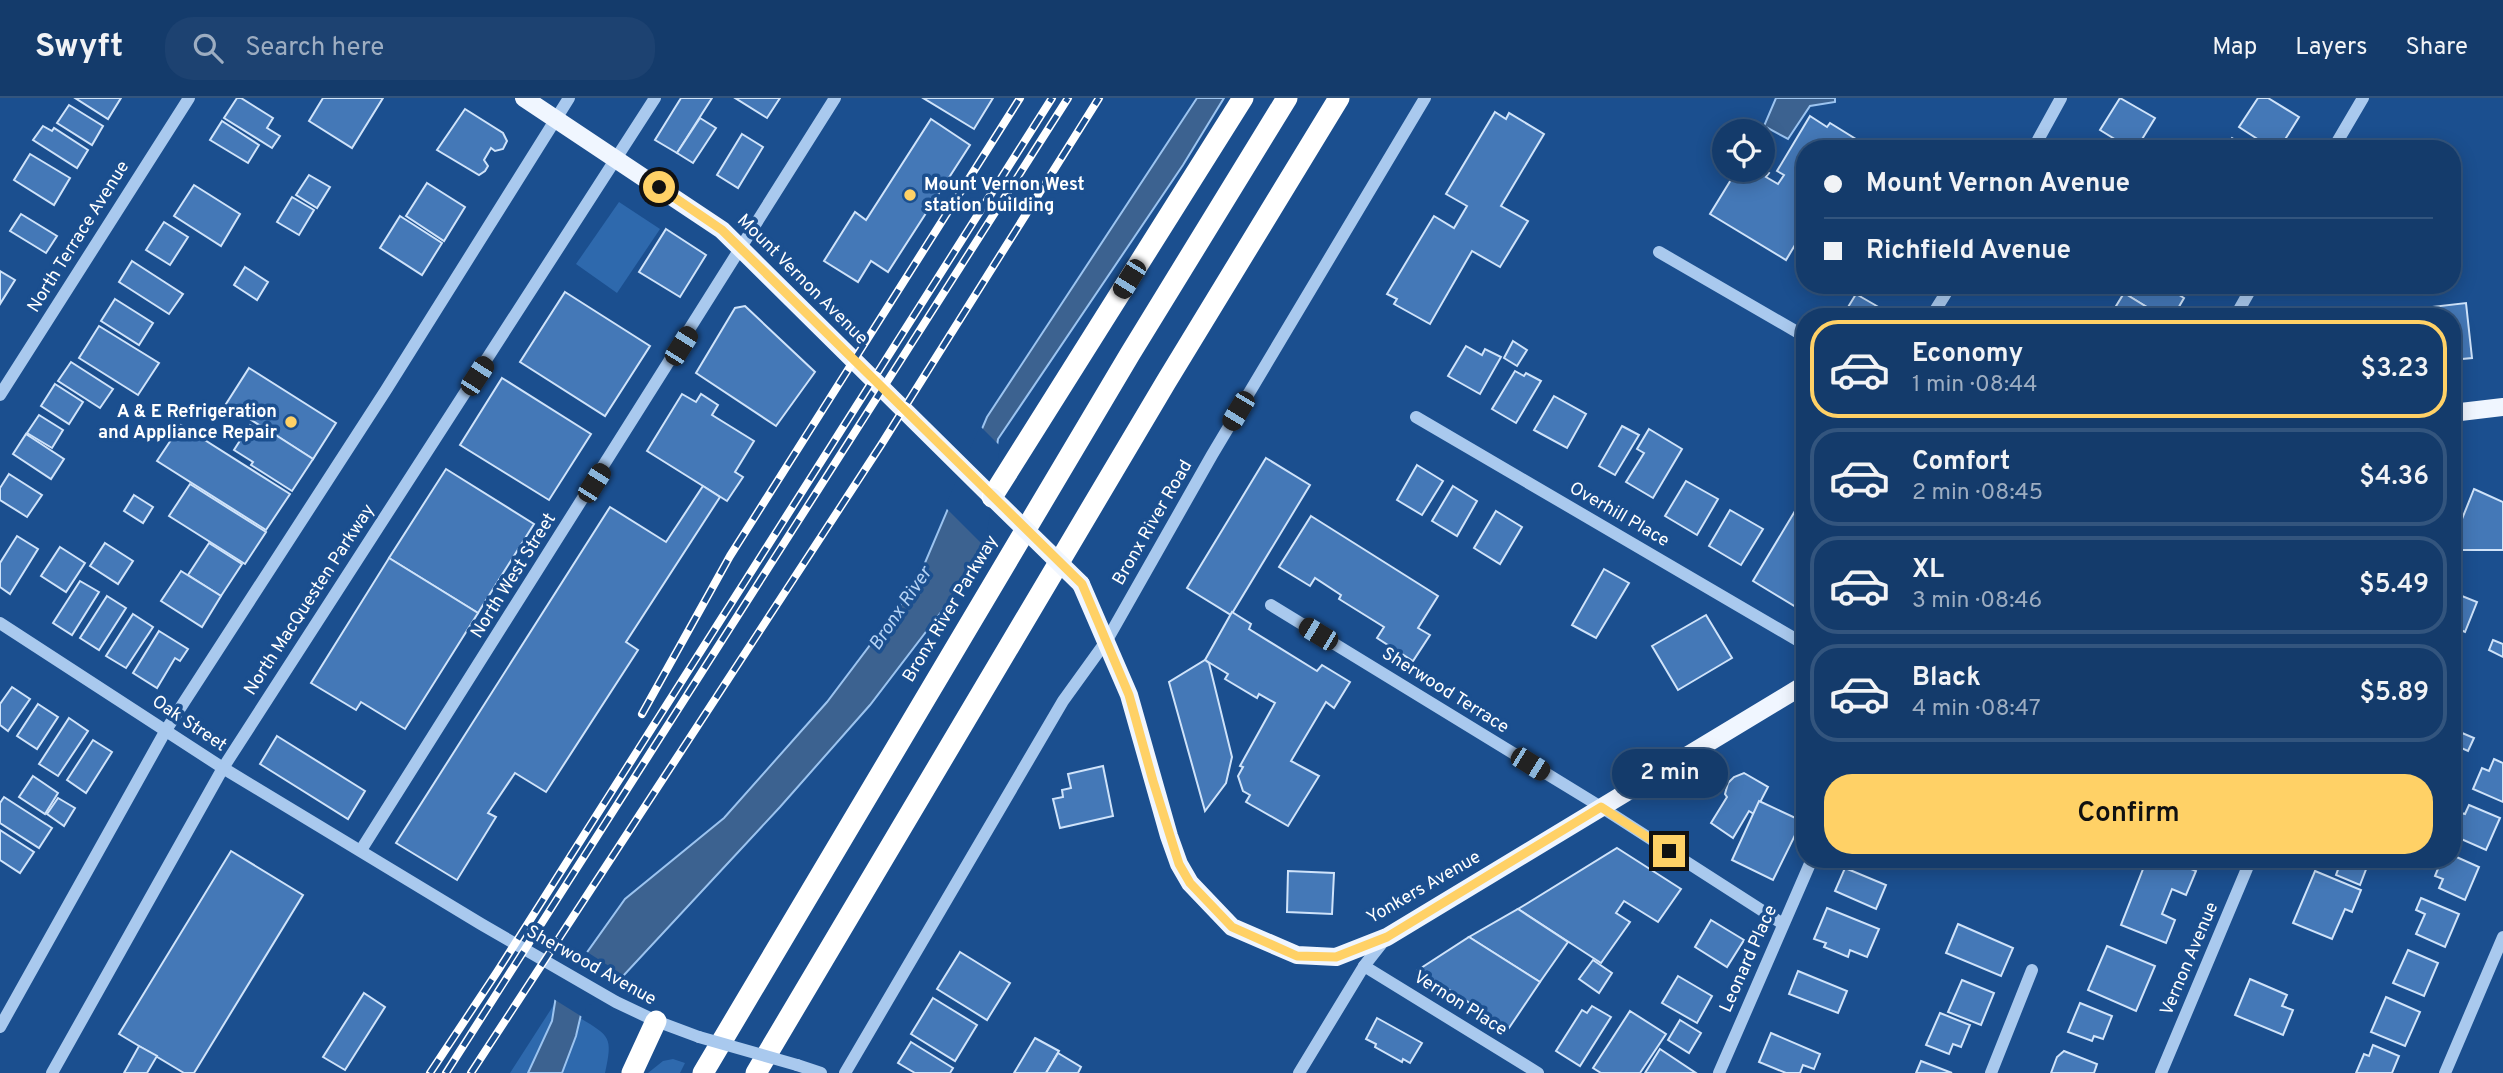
<!DOCTYPE html>
<html lang="en">
<head>
<meta charset="utf-8">
<style>
	:root { --surface:#143b6b; --page:#1d4271; --text:#f1f3f6; --muted:#9dadc1; --line:#33557e; --accent:#ffd166 }
	body { margin:0; font-family:Overpass,sans-serif; background:var(--page); color:var(--text); height:100vh; display:flex; flex-direction:column; font-size:26px; white-space:nowrap }
	* { box-sizing:border-box; margin:0 }
	p { font-size:23px; color:var(--muted) }
	.icon { flex:none; width:38px; height:38px; fill:none; stroke:currentColor; stroke-width:2; stroke-linecap:round; stroke-linejoin:round }
	.map { position:relative; flex:1; overflow:hidden }
	.drawer { position:absolute; left:1796px; top:210px; width:665px; height:560px; display:flex; flex-direction:column; background:var(--surface); border-radius:28px; box-shadow:0 4px 18px #0003,0 0 0 2px var(--line) }
	.drawer>* { flex:none }
	.hud { position:absolute; left:1796px; top:42px; width:665px; height:154px; border-radius:28px; box-shadow:0 4px 18px #0003,0 0 0 2px var(--line); display:grid; align-content:center; height:154px; padding:0 28px; background:var(--surface) }
	.tools { position:absolute; left:1712px; top:21px; display:grid; gap:14px }
	.tools a { display:grid; place-items:center; width:63px; height:63px; border-radius:50%; background:var(--surface); box-shadow:0 4px 18px #0003,0 0 0 2px var(--line); font-size:35px }
	.end { position:absolute; width:32px; height:32px; margin:-16px; border:9px solid #ffd166; background:#111; box-shadow:0 0 0 4px #111 }
	.from { border-radius:50% }
	.bubble { position:absolute; height:49px; border-radius:24px; background:var(--surface); box-shadow:0 4px 18px #0003,0 0 0 2px var(--line); font-size:23px; font-weight:600; line-height:49px; text-align:center }
	.car { position:absolute; width:21px; height:42px; margin:-21px -10px; border-radius:9px; box-shadow:0 0 5px 2px #0007; background:linear-gradient(#222 24%,#8ab4d8 0 40%,#222 0 76%,#8ab4d8 0 86%,#222 0) }
	.hud b { display:flex; align-items:center; gap:24px; height:66px; font-size:26px }
	.hud b+b { border-top:2px solid var(--line) }
	.hud i { width:18px; height:18px; background:var(--text) }
	ul { padding:12px 0 0; list-style:none }
	li { display:flex; align-items:center; gap:21px; height:98px; margin:0 14px 10px; padding:0 14px; border:4px solid var(--line); border-radius:28px }
	li div { flex:1 }
	li b { display:block; font-size:26px }
	li em { font-style:normal; font-weight:600 }
	li.on { border-color:var(--accent) }
	li>.icon { width:63px; height:63px; stroke-width:1.5 }
	.cta { display:flex; gap:14px; margin-top:auto; padding:14px 28px }
	.cta a { flex:1; height:80px; border-radius:28px; background:var(--accent); color:#111; font-size:28px; font-weight:600; line-height:80px; text-align:center }
	header { display:flex; align-items:center; gap:42px; box-sizing:border-box; height:98px; padding:0 35px; background:var(--surface); border-bottom:2px solid var(--line) }
	header strong { font-size:33px }
	nav { display:flex; gap:38px; margin-inline-start:auto; font-size:24px }
	.search { width:490px; height:63px; background:var(--page); display:flex; align-items:center; gap:18px; box-sizing:border-box; padding:0 24px; border-radius:28px; color:var(--muted); font-size:26px }
	.map>svg:first-child { display:block }
	.green { fill:#2e69ad }
	.water { fill:#3c6290; stroke:#9cc4f0; stroke-width:2 }
	.pier { fill:#1b4f8f }
	.building { fill:#4478b7; stroke:#cfe3fa; stroke-width:2 }
	.lines { fill:none; stroke-linecap:round; stroke-linejoin:round }
	.minor { stroke:#a9c9ee; stroke-width:12 }
	.major { stroke:#f0f6ff; stroke-width:18 }
	.highway { stroke:#fff; stroke-width:21 }
	.rail-casing { stroke:#fff; stroke-width:8 }
	.rail { stroke:#1b4f8f; stroke-width:5; stroke-dasharray:16; stroke-linecap:butt }
	.minor-bridge { stroke:#a9c9ee; stroke-width:12 }
	.major-bridge { stroke:#f0f6ff; stroke-width:18 }
	.route { stroke:#ffd166; stroke-width:9 }
	.poi-dot { fill:#ffd166; stroke:#1b4f8f; stroke-width:2.5 }
	.labels { text-anchor:middle; dominant-baseline:central; stroke-width:7; stroke-linejoin:round; paint-order:stroke }
	.poi-label { font-size:18px; font-weight:bold; fill:#fff; stroke:#1b4f8f; text-anchor:start }
	.street-label { font-size:18px; fill:#fff; stroke:#1b4f8f }
	.water-label { font-size:19px; font-style:italic; fill:#b5d3f5; stroke:#1b4f8f }
</style>
</head>
<body>
<header>
<strong>Swyft</strong>
<div class="search"><svg class="icon" aria-label="search" viewBox="0 0 24 24"><circle cx="10" cy="10" r="6"/><path d="M15 15l6 6"/></svg>Search here</div>
<nav><a>Map</a><a>Layers</a><a>Share</a></nav>
</header>
<div class="map">
<svg width="2503" height="975" viewBox="0 0 2503 975">
	<rect width="100%" height="100%" fill="#1b4f8f"/>
	<!-- green -->
	<g class="green">
		<path d="M619 104 660 131 617 195 576 166Z"/>
		<path d="M555 905 552 923 528 975H510Z"/>
		<path d="M580 920C610 938 613 939 605 975H562L576 938Z"/>
		<path d="M673 961 685 965 680 975H648L663 963Z"/>
	</g>
	<!-- water -->
	<g class="water">
		<path d="M1197 0H1224L1183 67 998 341 982 449 951 501 870 607 780 709 624 877 583 908 576 938 562 975H528L552 923 556 898 625 801 724 720 827 604 916 486 987 319Z"/>
		<path d="M1776 0H1835V4L1810 8 1788 41 1764 28Z"/>
	</g>
	<!-- pier -->
	<g class="pier">
		<path d="M980 328 1000 348 985 449 945 409Z"/>
		<path d="M584 852 626 879 586 910 584 920 552 900Z"/>
	</g>
	<!-- building -->
	<g class="building">
		<path d="M75 0H121L108 21Z"/>
		<path d="M237 0H241L273 20 267 30 280 38 272 50 224 20Z"/>
		<path d="M323 0H383L352 50 309 23Z"/>
		<path d="M681 0H712L677 55 655 42Z"/>
		<path d="M735 0H780L767 20Z"/>
		<path d="M923 0H993L974 31Z"/>
		<path d="M2120 0 2155 20 2136 51H2131L2100 32Z"/>
		<path d="M2258 0H2268L2299 19 2279 51H2273L2239 29Z"/>
		<path d="M69 7 103 28 92 47 57 25Z"/>
		<path d="M465 11 503 35 507 43 503 51 495 53 491 50 484 62 488 68 485 73 479 77 437 52Z"/>
		<path d="M1495 14 1506 21 1509 15 1544 36 1501 108 1528 123 1500 169 1472 153 1430 226 1394 206 1397 201 1387 196 1434 118 1454 130 1467 108 1446 96Z"/>
		<path d="M1810 18 1827 29 1830 25 1872 51H1804V132L1786 162 1710 116 1737 72 1762 71 1769 75 1766 79 1778 86 1784 77 1777 73Z"/>
		<path d="M700 20 716 30 693 65 677 55Z"/>
		<path d="M931 21 970 47 888 174 871 163 858 184 824 163 855 114 866 122Z"/>
		<path d="M222 23 259 47 248 65 210 42Z"/>
		<path d="M43 28 52 33 54 30 88 52 77 70 33 42Z"/>
		<path d="M742 36 763 49 738 90 717 77Z"/>
		<path d="M2232 40 2250 51H2225Z"/>
		<path d="M30 56 70 80 54 107 14 82Z"/>
		<path d="M309 77 330 89 317 110 296 97Z"/>
		<path d="M427 85 465 109 444 143 406 118Z"/>
		<path d="M194 87 240 116 221 148 174 118Z"/>
		<path d="M292 99 314 112 299 137 277 124Z"/>
		<path d="M21 116 57 138 46 155 10 133Z"/>
		<path d="M400 118 442 145 422 177 380 150Z"/>
		<path d="M164 124 188 139 170 167 146 152Z"/>
		<path d="M666 131 706 157 680 199 639 174Z"/>
		<path d="M132 163 183 196 169 216 119 184Z"/>
		<path d="M245 169 268 184 257 202 234 187Z"/>
		<path d="M0 173 15 182 0 206Z"/>
		<path d="M2129 187H2163L2184 200 2173 219H2163L2124 195Z"/>
		<path d="M565 194 650 248 605 318 520 264Z"/>
		<path d="M2124 195 2163 219 2110 218Z"/>
		<path d="M1856 196 1894 218 1842 219Z"/>
		<path d="M115 201 153 225 139 247 101 223Z"/>
		<path d="M2466 205 2472 260 2452 262V219H2345Z"/>
		<path d="M745 208 815 274 776 328 696 275 735 210Z"/>
		<path d="M99 228 159 265 138 297 79 260Z"/>
		<path d="M1513 243 1527 252 1517 268 1504 260Z"/>
		<path d="M1466 248 1482 257 1485 251 1501 259 1480 296 1448 278Z"/>
		<path d="M71 264 113 291 100 310 58 283Z"/>
		<path d="M249 270 336 325 313 361 226 306Z"/>
		<path d="M1515 273 1524 278 1526 275 1541 283 1516 325 1492 311Z"/>
		<path d="M502 280 591 336 549 402 460 347Z"/>
		<path d="M55 286 83 304 69 326 41 308Z"/>
		<path d="M682 296 696 304 701 296 718 307 712 317 754 343 735 374 743 379 727 403 647 353Z"/>
		<path d="M1554 298 1586 316 1567 350 1534 332Z"/>
		<path d="M39 317 63 332 52 350 27 335Z"/>
		<path d="M181 327 290 396 266 432 157 363Z"/>
		<path d="M250 327 269 338 271 334 313 361 292 393 251 367 253 364 234 352Z"/>
		<path d="M1622 328 1639 337 1615 377 1599 368Z"/>
		<path d="M1649 331 1682 351 1653 400 1626 384 1644 355 1637 351Z"/>
		<path d="M26 336 64 361 51 381 13 356Z"/>
		<path d="M1266 360 1310 387 1231 517 1187 490Z"/>
		<path d="M1417 367 1443 383 1422 417 1397 402Z"/>
		<path d="M446 371 534 426 478 515 389 460Z"/>
		<path d="M9 376 42 397 27 419 0 402V390Z"/>
		<path d="M1686 383 1718 401 1697 437 1665 418Z"/>
		<path d="M190 386 266 434 245 466 169 418Z"/>
		<path d="M703 388 720 399 626 544 638 552 546 694 515 675 488 715 496 719 457 782 396 745 610 409 666 444Z"/>
		<path d="M1453 388 1477 403 1457 438 1432 423Z"/>
		<path d="M2474 391 2503 404V452H2452V446Z"/>
		<path d="M134 397 153 409 143 425 124 413Z"/>
		<path d="M1801 403 1804 405V506L1801 512 1753 483Z"/>
		<path d="M1730 412 1763 431 1741 467 1709 448Z"/>
		<path d="M1496 413 1522 429 1500 466 1474 450Z"/>
		<path d="M1311 418 1438 498 1418 530 1430 537 1413 563 1377 540 1384 529 1339 501 1341 497 1315 480 1310 488 1279 469Z"/>
		<path d="M17 438 38 451 10 496 0 489V465Z"/>
		<path d="M105 445 133 463 118 486 90 468Z"/>
		<path d="M209 445 242 466 221 498 188 477Z"/>
		<path d="M60 449 85 465 66 494 41 478Z"/>
		<path d="M389 460 478 515 405 631 361 604 356 612 311 585Z"/>
		<path d="M1604 471 1629 485 1596 540 1572 527Z"/>
		<path d="M181 473 221 498 202 529 161 503Z"/>
		<path d="M80 483 99 494 72 537 53 525Z"/>
		<path d="M2452 494 2477 504 2465 534 2452 528Z"/>
		<path d="M107 498 126 510 99 552 80 540Z"/>
		<path d="M1232 514 1251 526 1249 531 1317 573 1322 567 1350 584 1334 610 1326 604 1291 663 1319 678 1288 728 1246 704 1250 697 1243 693 1238 678 1243 669 1240 668 1275 605 1259 596 1257 600 1225 581 1228 576 1205 562Z"/>
		<path d="M133 516 153 529 126 570 106 558Z"/>
		<path d="M1706 517 1732 560 1678 592 1652 548Z"/>
		<path d="M159 533 188 551 180 563 175 560 157 590 133 575Z"/>
		<path d="M2493 542 2503 546V559L2489 552Z"/>
		<path d="M1205 562 1209 565 1232 659 1226 685 1205 713 1169 584Z"/>
		<path d="M12 589 30 601 8 633 0 627V606Z"/>
		<path d="M38 606 58 619 37 651 17 638Z"/>
		<path d="M69 620 88 633 58 678 39 666Z"/>
		<path d="M2455 632 2474 640 2468 653 2452 646Z"/>
		<path d="M277 638 365 693 348 721 260 666Z"/>
		<path d="M93 642 112 654 86 695 67 682Z"/>
		<path d="M2494 661 2503 665V704L2473 691 2482 670 2489 673Z"/>
		<path d="M1103 668 1113 718 1060 730 1053 701 1063 699 1062 692 1071 690 1068 676Z"/>
		<path d="M1744 675 1768 689 1754 716 1749 713 1733 740 1711 725 1727 699 1725 696 1728 685 1734 679Z"/>
		<path d="M33 678 58 695 45 716 19 699Z"/>
		<path d="M4 699 52 730 39 750 0 725V705Z"/>
		<path d="M58 700 75 710 64 728 47 716Z"/>
		<path d="M1759 703 1802 723 1773 782 1732 762Z"/>
		<path d="M2469 707 2500 720 2486 752 2452 737 2461 715 2465 716Z"/>
		<path d="M0 732 34 754 20 775 0 762Z"/>
		<path d="M1617 750 1681 791 1658 824 1624 803 1616 815 1630 824 1601 865 1518 811Z"/>
		<path d="M231 753 303 797 194 975H184L119 936Z"/>
		<path d="M2452 757 2479 769 2465 802 2439 790 2443 781 2435 778 2442 761H2452Z"/>
		<path d="M2147 761H2167L2196 773 2186 797 2172 791 2162 816 2175 822 2166 845 2121 827Z"/>
		<path d="M2342 761H2370L2360 787 2336 777Z"/>
		<path d="M1845 770 1886 787 1876 811 1835 793Z"/>
		<path d="M1288 773 1334 775 1332 816 1287 814Z"/>
		<path d="M2315 773 2361 792 2352 814 2345 811 2332 841 2293 825Z"/>
		<path d="M2421 800 2459 816 2445 849 2416 836 2425 816 2416 812Z"/>
		<path d="M1827 810 1879 831 1867 859 1850 852 1848 859 1824 849 1826 845 1814 841Z"/>
		<path d="M1518 811 1568 844 1540 884 1469 839Z"/>
		<path d="M1711 822 1744 842 1727 869 1695 849Z"/>
		<path d="M1958 826 2013 850 2001 878 1946 855Z"/>
		<path d="M1469 839 1540 884 1509 930 1418 872Z"/>
		<path d="M2107 848 2155 868 2136 913 2088 892Z"/>
		<path d="M2408 852 2438 865 2424 898 2393 885Z"/>
		<path d="M960 854 1010 885 987 922 937 891Z"/>
		<path d="M1593 862 1612 875 1599 895 1579 881Z"/>
		<path d="M1798 873 1847 893 1838 915 1789 896Z"/>
		<path d="M1678 878 1712 898 1697 925 1662 905Z"/>
		<path d="M2250 881 2287 897 2282 908 2293 912 2283 937 2235 917Z"/>
		<path d="M1962 882 1994 895 1981 927 1948 914Z"/>
		<path d="M364 895 385 909 345 972 323 959Z"/>
		<path d="M2386 899 2420 914 2405 948 2371 934Z"/>
		<path d="M933 900 977 927 955 963 911 936Z"/>
		<path d="M2080 905 2112 918 2103 941 2094 938 2092 943 2068 934Z"/>
		<path d="M1592 908 1611 919 1580 968 1556 953 1582 912 1587 915Z"/>
		<path d="M1630 913 1666 936 1640 975H1601L1593 970Z"/>
		<path d="M1940 915 1970 927 1961 949 1953 946 1949 956 1926 947Z"/>
		<path d="M1377 920 1422 945 1410 965 1403 961 1402 964 1375 949 1376 946 1366 941Z"/>
		<path d="M1680 922 1701 935 1689 955 1668 942Z"/>
		<path d="M1771 935 1820 956 1814 971 1803 967 1800 975H1786L1759 964Z"/>
		<path d="M1035 940 1059 953 1046 975H1014Z"/>
		<path d="M911 944 953 970 950 975H915L898 965Z"/>
		<path d="M2373 947 2399 958 2392 975H2356L2364 956 2369 958Z"/>
		<path d="M139 948 157 958 147 975H124Z"/>
		<path d="M1660 951 1696 975H1645Z"/>
		<path d="M2064 953 2097 966 2094 975H2051L2057 959Z"/>
		<path d="M1058 955 1081 969 1078 975H1046Z"/>
		<path d="M1921 963 1952 975H1916Z"/>
	</g>
	<g class="lines">
		<!-- minor -->
		<g class="minor">
			<path d="M2033 51 2061 0"/>
			<path d="M2333 51 2363 0"/>
			<path d="M1659 154 1804 238"/>
			<path d="M1931 219 1951 187"/>
			<path d="M2235 219 2253 187"/>
			<path d="M0 297 189 0"/>
			<path d="M1416 319 1804 546"/>
			<path d="M1271 507 1601 709 1783 826"/>
			<path d="M0 525 223 670 481 826 616 904 656 923 699 939"/>
			<path d="M361 752 835 0"/>
			<path d="M1364 868 1538 975"/>
			<path d="M0 929 166 632 386 292 569 0"/>
			<path d="M797 967 821 975"/>
			<path d="M52 975 223 670 655 0"/>
			<path d="M845 975 1063 603 1107 542 1212 357 1425 0"/>
			<path d="M1299 975 1364 868 1386 840"/>
			<path d="M1719 975 1812 761"/>
			<path d="M1991 975 2032 872"/>
			<path d="M2161 975 2251 761"/>
			<path d="M2445 975 2503 839"/>
		</g>
		<!-- major -->
		<g class="major">
			<path d="M524 0 722 132 992 399"/>
			<path d="M2452 315 2503 309"/>
			<path d="M1081 486 1129 597 1169 738 1179 766 1190 785 1232 829 1297 857 1336 859 1387 839 1804 587"/>
		</g>
		<!-- highway -->
		<g class="highway">
			<path d="M992 399 1243 0"/>
			<path d="M632 975 656 923"/>
			<path d="M703 975 1130 256 1287 0"/>
			<path d="M756 975 1166 284 1339 0"/>
		</g>
		<defs>
			<g id="rail">
				<path d="M642 616 730 458 1020 0"/>
				<path d="M430 975 497 874 1052 0"/>
				<path d="M446 975 1068 0"/>
				<path d="M471 975 881 347 1099 0"/>
			</g>
		</defs>
		<!-- rail casing -->
		<use href="#rail" class="rail-casing"/>
		<!-- rail -->
		<use href="#rail" class="rail"/>
		<!-- minor-bridge -->
		<path class="minor-bridge" d="M699 939 797 967"/>
		<!-- major-bridge -->
		<path class="major-bridge" d="M992 399 1081 486"/>
	</g>
	<g class="lines">
		<!-- route -->
		<path class="route" d="M659 89 722 132 1082 486 1129 597 1153 683 1179 766 1190 785 1232 829 1297 858 1336 859 1387 839 1601 709 1669 753"/>
	</g>
	<!-- markers -->
	<g class="poi-dot">
		<circle cx="910" cy="97" r="7"/>
		<circle cx="291" cy="324" r="7"/>
	</g>
	<g class="labels">
		<!-- poi labels -->
		<g class="poi-label">
			<text x="924" y="87">Mount Vernon West<tspan x="924" dy="21">station building</tspan></text>
			<text x="277" y="314" text-anchor="end">A &amp; E Refrigeration<tspan x="277" dy="21">and Appliance Repair</tspan></text>
		</g>
		<!-- street labels -->
		<g class="street-label">
			<text transform="translate(79 139) rotate(-58)">North Terrace Avenue</text>
			<text transform="translate(802 182) rotate(45)">Mount Vernon Avenue</text>
			<text transform="translate(1619 417) rotate(30)">Overhill Place</text>
			<text transform="translate(1153 425) rotate(-60)">Bronx River Road</text>
			<text transform="translate(514 478) rotate(-58)">North West Street</text>
			<text transform="translate(310 502) rotate(-57)">North MacQuesten Parkway</text>
			<text transform="translate(951 511) rotate(-59)">Bronx River Parkway</text>
			<text transform="translate(1445 593) rotate(32)">Sherwood Terrace</text>
			<text transform="translate(189 626) rotate(34)">Oak Street</text>
			<text transform="translate(1424 790) rotate(-30)">Yonkers Avenue</text>
			<text transform="translate(1749 861) rotate(-66)">Leonard Place</text>
			<text transform="translate(2190 861) rotate(-67)">Vernon Avenue</text>
			<text transform="translate(591 868) rotate(29)">Sherwood Avenue</text>
			<text transform="translate(1460 906) rotate(32)">Vernon Place</text>
		</g>
		<!-- water labels -->
		<g class="water-label">
			<text transform="translate(901 511) rotate(-56)">Bronx River</text>
		</g>
	</g>
</svg>
<div class="tools">
<a><svg class="icon" aria-label="locate" viewBox="0 0 24 24"><circle cx="12" cy="12" r="6"/><path d="M12 2v4M12 18v4M2 12h4M18 12h4"/></svg></a>
</div>
<i class="end from" style="left:659px;top:89px"></i>
<i class="end" style="left:1669px;top:753px"></i>
<div class="bubble" style="left:1612px;top:651px;width:116px">2 min</div>
<i class="car" style="left:1129px;top:181px;rotate:212deg"></i>
<i class="car" style="left:681px;top:248px;rotate:32deg"></i>
<i class="car" style="left:477px;top:278px;rotate:33deg"></i>
<i class="car" style="left:1238px;top:313px;rotate:211deg"></i>
<i class="car" style="left:594px;top:385px;rotate:32deg"></i>
<i class="car" style="left:1318px;top:536px;rotate:301deg"></i>
<i class="car" style="left:1530px;top:666px;rotate:122deg"></i>
<div class="hud">
<b><i class="from"></i>Mount Vernon Avenue</b>
<b><i></i>Richfield Avenue</b>
</div>
<section class="drawer">
<ul>
<li class="on"><svg class="icon" aria-label="car" viewBox="0 0 24 24"><path d="M5 17H2v-5l4-1 3-4h7l3 4 3 1v5h-3M9 17h6M6 11h13"/><circle cx="7" cy="17" r="2"/><circle cx="17" cy="17" r="2"/></svg><div><b>Economy</b><p>1 min · 08:44</p></div><em>$3.23</em></li>
<li><svg class="icon" aria-label="car" viewBox="0 0 24 24"><path d="M5 17H2v-5l4-1 3-4h7l3 4 3 1v5h-3M9 17h6M6 11h13"/><circle cx="7" cy="17" r="2"/><circle cx="17" cy="17" r="2"/></svg><div><b>Comfort</b><p>2 min · 08:45</p></div><em>$4.36</em></li>
<li><svg class="icon" aria-label="car" viewBox="0 0 24 24"><path d="M5 17H2v-5l4-1 3-4h7l3 4 3 1v5h-3M9 17h6M6 11h13"/><circle cx="7" cy="17" r="2"/><circle cx="17" cy="17" r="2"/></svg><div><b>XL</b><p>3 min · 08:46</p></div><em>$5.49</em></li>
<li><svg class="icon" aria-label="car" viewBox="0 0 24 24"><path d="M5 17H2v-5l4-1 3-4h7l3 4 3 1v5h-3M9 17h6M6 11h13"/><circle cx="7" cy="17" r="2"/><circle cx="17" cy="17" r="2"/></svg><div><b>Black</b><p>4 min · 08:47</p></div><em>$5.89</em></li>
</ul>
<div class="cta"><a>Confirm</a></div>
</section>
</div>
</body>
</html>
